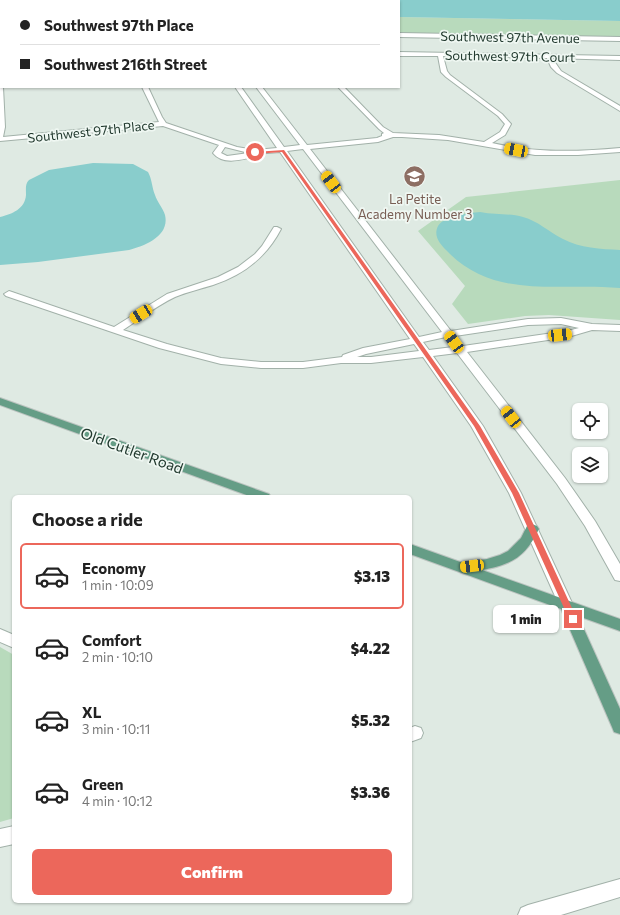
<!DOCTYPE html>
<html lang="en">
<head>
<meta charset="utf-8">
<style>
	:root { --surface:#fff; --page:#f2f2f2; --text:#222; --muted:#767676; --line:#e0e0e0; --accent:#ec675b }
	body { margin:0; font-family:Commissioner,sans-serif; background:var(--page); color:var(--text); height:100vh; display:flex; flex-direction:column; font-size:15px; white-space:nowrap }
	* { box-sizing:border-box; margin:0 }
	p { font-size:13px; color:var(--muted) }
	.icon { flex:none; width:22px; height:22px; fill:none; stroke:currentColor; stroke-width:2; stroke-linecap:round; stroke-linejoin:round }
	.map { position:relative; flex:1; overflow:hidden }
	.details { position:absolute; left:12px; top:495px; width:400px; height:408px; display:flex; flex-direction:column; background:var(--surface); border-radius:6px; box-shadow:0 1px 3px #0004 }
	.details>* { flex:none }
	.hud { position:absolute; left:0px; top:0px; width:400px; height:88px; box-shadow:0 1px 3px #0004; display:grid; align-content:center; height:88px; padding:0 20px; background:var(--surface) }
	.controls { position:absolute; left:572px; top:403px; display:grid; gap:8px }
	.controls a { display:grid; place-items:center; width:36px; height:36px; border-radius:6px; background:var(--surface); box-shadow:0 1px 3px #0004; font-size:20px }
	.end { position:absolute; width:18px; height:18px; margin:-9px; border:5px solid #ec675b; background:#fff; box-shadow:0 0 0 2px #fff }
	.from { border-radius:50% }
	.bubble { position:absolute; height:28px; border-radius:6px; background:var(--surface); box-shadow:0 1px 3px #0004; font-size:13px; font-weight:800; line-height:28px; text-align:center }
	.car { position:absolute; width:12px; height:24px; margin:-12px -6px; border-radius:5px; box-shadow:0 0 3px 1px #0007; background:linear-gradient(#f5c518 24%,#345 0 40%,#f5c518 0 76%,#345 0 86%,#f5c518 0) }
	.hud b { display:flex; align-items:center; gap:14px; height:38px; font-size:15px }
	.hud b+b { border-top:1px solid var(--line) }
	.hud i { width:10px; height:10px; background:var(--text) }
	ul { padding:0; list-style:none }
	li { display:flex; align-items:center; gap:12px; height:66px; margin:0 8px 6px; padding:0 12px; border:2px solid transparent; border-radius:6px }
	li div { flex:1 }
	li b { display:block; font-size:15px }
	li em { font-style:normal; font-weight:800 }
	li.on { border-color:var(--accent) }
	li>.icon { width:36px; height:36px; stroke-width:1.5 }
	h2 { padding:0 20px; font-size:18px; line-height:48px }
	.action { display:flex; gap:8px; margin-top:auto; padding:8px 20px }
	.action a { flex:1; height:46px; border-radius:6px; background:var(--accent); color:#fff; font-size:16px; font-weight:800; line-height:46px; text-align:center }
	.map>svg:first-child { display:block }
	.green { fill:#b8dabc }
	.water { fill:#89cdcc }
	.lines { fill:none; stroke-linecap:round; stroke-linejoin:round }
	.minor-casing { stroke:#a2b1a9; stroke-width:2 }
	.major-casing { stroke:#bcc4c0; stroke-width:2 }
	.minor { fill:#fff; fill-rule:evenodd }
	.major { fill:#659d86; fill-rule:evenodd }
	.route { fill:#ec675b }
	.labels { text-anchor:middle; dominant-baseline:central; stroke-width:3.5; stroke-linejoin:round; paint-order:stroke }
	.far-street-label { font-size:13px; fill:#21392e; stroke:#eff7f2 }
	.far-education-label { font-size:13px; fill:#785e54; stroke:#eff7f2 }
	.street-label { font-size:15px; fill:#21392e; stroke:#eff7f2 }
</style>
</head>
<body>
<div class="map">
<svg width="620" height="915" viewBox="0 0 620 915">
	<rect width="100%" height="100%" fill="#dfeae3"/>
	<!-- green -->
	<g class="green">
		<path d="M399 17 620 21V37L399 33Z"/>
		<path d="M620 180V320L549 315 525 316 468 324 452 304 465 286 418 231 466 197Z"/>
		<path d="M0 647 14 655V818L0 822Z"/>
	</g>
	<!-- water -->
	<g class="water">
		<path d="M230 0H620V21L399 17V1Z"/>
		<path d="M93 163 133 164 148 172C152 179 152 188 155 195 157 202 163 208 165 215 170 236 145 246 129 250L38 262 0 265V217C12 214 25 209 26 195 26 189 25 184 29 180L49 170Z"/>
		<path d="M480 212C495 215 509 213 523 217 538 221 549 232 563 239 580 248 601 249 620 250V288C558 282 494 301 446 250 440 244 433 236 438 226 444 216 469 213 480 212Z"/>
	</g>
	<g class="lines">
		<defs>
			<g id="minor">
				<path d="M64 0H85L63 1Z"/>
				<rect x="122" y="0" width="4" height="1"/>
				<rect x="183" y="0" width="4" height="1"/>
				<rect x="198" y="0" width="4" height="1"/>
				<rect x="0" y="4" width="1" height="2"/>
				<rect x="0" y="26" width="1" height="4"/>
				<path d="M399 33 620 37V41L399 37Z"/>
				<rect x="0" y="44" width="1" height="4"/>
				<path d="M399 52 620 56V60L552 58 561 71 620 106V111L557 73 551 67 547 58 443 56 447 71 450 75 502 114 511 124 505 135 492 143C536 153 575 152 620 148V152L578 155H535L448 140 402 137H393L378 142 310 149 451 331 528 319 561 318 592 324 620 325V331L592 330 568 337 467 352 565 478 595 521 620 564V581L615 580 585 526 557 484 457 353 433 356 483 426 521 493 573 605 571 609 566 610 561 609 559 605 509 493 471 426 423 357 371 363H341L303 368H261L221 364 159 348 6 296 4 294 9 291 12 292 114 327 167 294 218 277 238 267 255 254 262 246 274 227H277L281 229C266 258 243 275 213 285 200 289 187 292 175 297 156 306 140 319 123 330L167 344 221 358 261 362H303L342 357 343 355 363 348 410 339 280 152 253 154V157C240 160 223 165 213 153L219 145 163 126 0 141V80L1 87H3L5 127 3 137 159 122 142 87H148L162 117 166 123 237 147 255 150 277 148 235 87H241L284 147 300 145 256 87H262L307 145 377 138 382 136V134L384 133 379 129 338 87H344L383 127 393 133 439 135 484 142 500 132 505 124 498 116 446 77 441 72 438 56H399ZM225 147 249 153 227 156 221 153ZM303 149 442 332 419 337 287 151ZM561 324 579 328 567 331 463 346 455 336 528 325ZM446 337 453 347 429 350 423 342ZM414 344 419 351 371 357H357L366 354Z"/>
				<rect x="0" y="70" width="1" height="4"/>
				<path d="M0 629 14 635V648L0 642Z"/>
				<path d="M415 726 421 728 423 733 421 738 410 742V728Z"/>
				<path d="M14 826V844L0 847V829Z"/>
				<path d="M620 879V897L561 915H518L521 908 528 905Z"/>
			</g>
			<g id="major">
				<path d="M0 398 269 494 271 497H252L0 405Z"/>
				<path d="M532 524 537 526 539 529C526 556 512 565 482 570L620 619V631L578 616 620 709V734L614 732 612 727 561 609 410 554V544L463 563 487 559 500 555 508 551 521 538 527 526Z"/>
			</g>
		</defs>
		<!-- minor casing -->
		<use href="#minor" class="minor-casing"/>
		<!-- major casing -->
		<use href="#major" class="major-casing"/>
		<!-- minor -->
		<use href="#minor" class="minor"/>
		<!-- major -->
		<use href="#major" class="major"/>
	</g>
	<!-- route -->
	<path class="route" d="M284 150 480 426 519 493 577 619 576 621 573 622 569 619 512 493 474 426 282 152 255 154 253 152Z"/>
	<!-- icons -->
	<defs>
		<symbol id="school-disc" viewBox="-11 -11 22 22"><circle r="9.5" fill="#8d6e63" stroke="#eff7f2"/><path d="M0-5L7-2L0 1L-7-2ZM-4 1L0 2.5L4 1V4Q0 6-4 4Z" fill="#fff"/></symbol>
	</defs>
	<g fill-rule="evenodd">
		<use href="#school-disc" x="402" y="164" width="25" height="25"/>
	</g>
	<g class="labels">
		<!-- far-street labels -->
		<g class="far-street-label">
			<text transform="translate(510 37) rotate(1)">Southwest 97th Avenue</text>
			<text transform="translate(510 56) rotate(1)">Southwest 97th Court</text>
			<text transform="translate(91 131) rotate(-6)">Southwest 97th Place</text>
		</g>
		<!-- far-education labels -->
		<g class="far-education-label">
			<text x="415" y="199">La Petite<tspan x="415" dy="15">Academy Number 3</tspan></text>
		</g>
		<!-- street labels -->
		<g class="street-label">
			<text transform="translate(132 450) rotate(20)">Old Cutler Road</text>
		</g>
	</g>
</svg>
<div class="controls">
<a><svg class="icon" aria-label="locate" viewBox="0 0 24 24"><circle cx="12" cy="12" r="6"/><path d="M12 2v4M12 18v4M2 12h4M18 12h4"/></svg></a>
<a><svg class="icon" aria-label="layers" viewBox="0 0 24 24"><path d="M12 4l9 5-9 5-9-5zM3 14l9 5 9-5"/></svg></a>
</div>
<i class="end from" style="left:255px;top:152px"></i>
<i class="end" style="left:573px;top:619px"></i>
<div class="bubble" style="left:493px;top:605px;width:66px">1 min</div>
<i class="car" style="left:516px;top:150px;rotate:281deg"></i>
<i class="car" style="left:331px;top:182px;rotate:323deg"></i>
<i class="car" style="left:141px;top:314px;rotate:238deg"></i>
<i class="car" style="left:560px;top:335px;rotate:84deg"></i>
<i class="car" style="left:454px;top:342px;rotate:324deg"></i>
<i class="car" style="left:511px;top:417px;rotate:322deg"></i>
<i class="car" style="left:472px;top:566px;rotate:263deg"></i>
<div class="hud">
<b><i class="from"></i>Southwest 97th Place</b>
<b><i></i>Southwest 216th Street</b>
</div>
<section class="details">
<h2>Choose a ride</h2>
<ul>
<li class="on"><svg class="icon" aria-label="car" viewBox="0 0 24 24"><path d="M5 17H2v-5l4-1 3-4h7l3 4 3 1v5h-3M9 17h6M6 11h13"/><circle cx="7" cy="17" r="2"/><circle cx="17" cy="17" r="2"/></svg><div><b>Economy</b><p>1 min · 10:09</p></div><em>$3.13</em></li>
<li><svg class="icon" aria-label="car" viewBox="0 0 24 24"><path d="M5 17H2v-5l4-1 3-4h7l3 4 3 1v5h-3M9 17h6M6 11h13"/><circle cx="7" cy="17" r="2"/><circle cx="17" cy="17" r="2"/></svg><div><b>Comfort</b><p>2 min · 10:10</p></div><em>$4.22</em></li>
<li><svg class="icon" aria-label="car" viewBox="0 0 24 24"><path d="M5 17H2v-5l4-1 3-4h7l3 4 3 1v5h-3M9 17h6M6 11h13"/><circle cx="7" cy="17" r="2"/><circle cx="17" cy="17" r="2"/></svg><div><b>XL</b><p>3 min · 10:11</p></div><em>$5.32</em></li>
<li><svg class="icon" aria-label="car" viewBox="0 0 24 24"><path d="M5 17H2v-5l4-1 3-4h7l3 4 3 1v5h-3M9 17h6M6 11h13"/><circle cx="7" cy="17" r="2"/><circle cx="17" cy="17" r="2"/></svg><div><b>Green</b><p>4 min · 10:12</p></div><em>$3.36</em></li>
</ul>
<div class="action"><a>Confirm</a></div>
</section>
</div>
</body>
</html>
